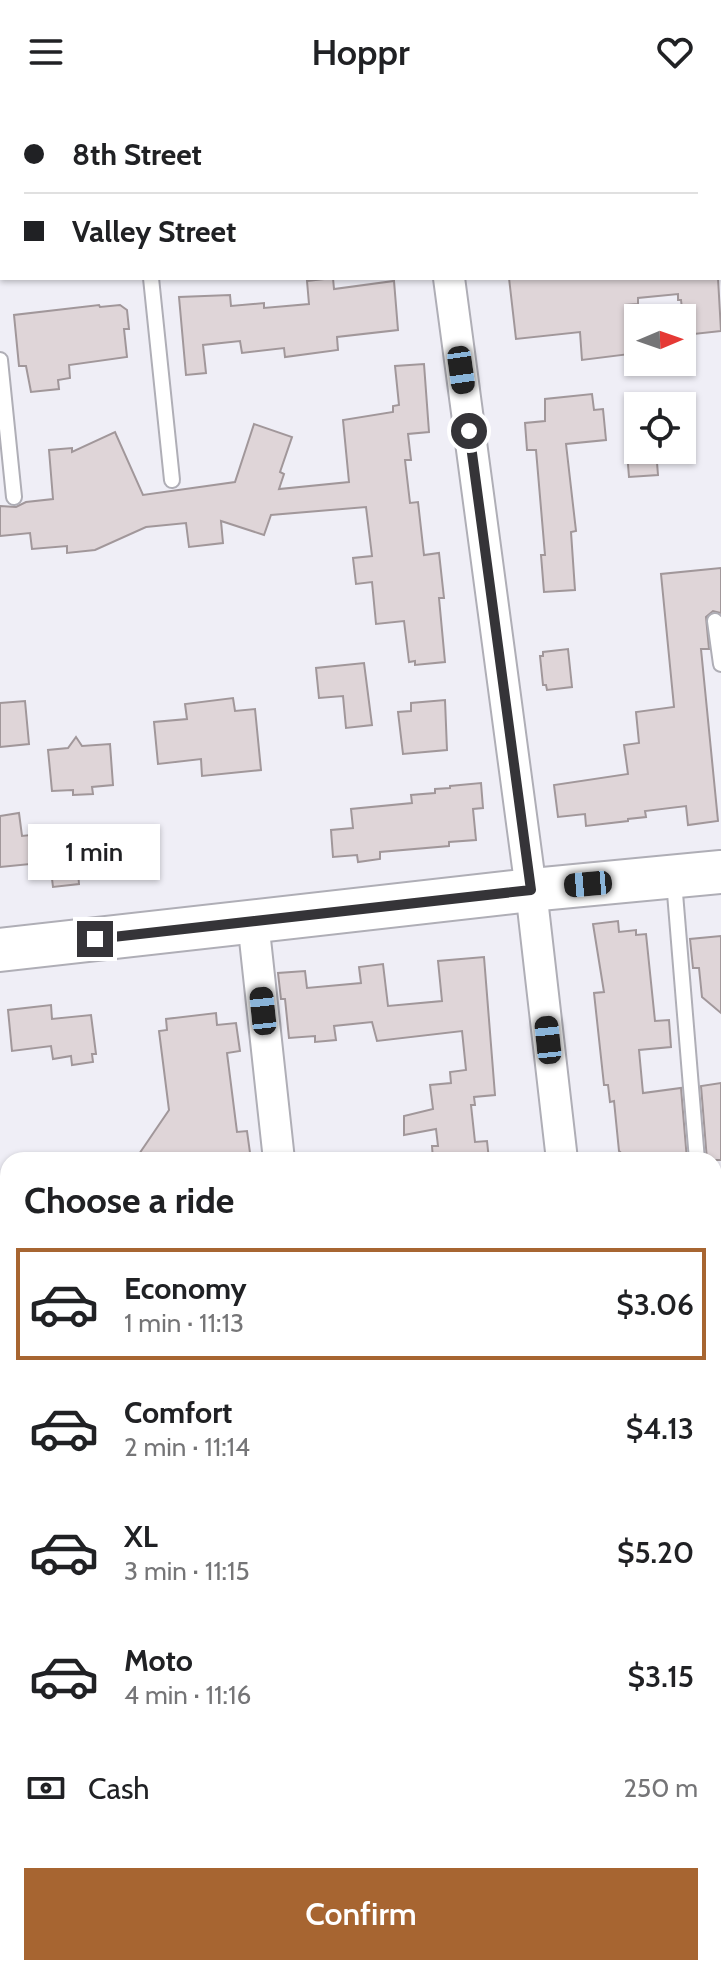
<!DOCTYPE html>
<html lang="en">
<head>
<meta charset="utf-8">
<style>
	:root { --surface:#fff; --page:#f6f6f6; --text:#202124; --muted:#757577; --line:#e0e0e0; --accent:#a76531 }
	body { margin:0; font-family:Cabin,sans-serif; background:var(--page); color:var(--text); height:100vh; display:flex; flex-direction:column; font-size:30px; white-space:nowrap }
	* { box-sizing:border-box; margin:0 }
	p { font-size:26px; color:var(--muted) }
	.icon { flex:none; width:44px; height:44px; fill:none; stroke:currentColor; stroke-width:2; stroke-linecap:round; stroke-linejoin:round }
	.map { position:relative; flex:1; overflow:hidden }
	.drawer { position:absolute; left:0px; top:1048px; width:722px; height:824px; display:flex; flex-direction:column; background:var(--surface); border-radius:24px 24px 0 0; box-shadow:0 2px 6px #0004 }
	.drawer>* { flex:none }
	.banner { position:absolute; left:0px; top:0px; width:722px; height:176px; box-shadow:0 2px 6px #0004; display:grid; align-content:center; height:176px; padding:0 24px; background:var(--surface) }
	.needle { width:52px; rotate:88deg }
	.buttons { position:absolute; left:624px; top:200px; display:grid; gap:16px }
	.buttons a { display:grid; place-items:center; width:72px; height:72px; border-radius:0px; background:var(--surface); box-shadow:0 2px 6px #0004; font-size:40px }
	.end { position:absolute; width:36px; height:36px; margin:-18px; border:10px solid #353438; background:#fff; box-shadow:0 0 0 4px #fff }
	.from { border-radius:50% }
	.bubble { position:absolute; height:56px; border-radius:0px; background:var(--surface); box-shadow:0 2px 6px #0004; font-size:26px; font-weight:600; line-height:56px; text-align:center }
	.car { position:absolute; width:24px; height:48px; margin:-24px -12px; border-radius:10px; box-shadow:0 0 6px 2px #0007; background:linear-gradient(#222 24%,#8ab4d8 0 40%,#222 0 76%,#8ab4d8 0 86%,#222 0) }
	.banner b { display:flex; align-items:center; gap:28px; height:76px; font-size:30px }
	.banner b+b { border-top:2px solid var(--line) }
	.banner i { width:20px; height:20px; background:var(--text) }
	ul { padding:0; list-style:none }
	li { display:flex; align-items:center; gap:24px; height:112px; margin:0 16px 12px; padding:0 8px; border:4px solid transparent; border-radius:0px }
	li div { flex:1 }
	li b { display:block; font-size:30px }
	li em { font-style:normal; font-weight:600 }
	li.on { border-color:var(--accent) }
	li>.icon { width:72px; height:72px; stroke-width:1.5 }
	h2 { padding:0 24px; font-size:36px; line-height:96px }
	.pay { display:flex; align-items:center; gap:20px; height:88px; padding:0 24px; font-size:30px }
	.pay p { margin-inline-start:auto }
	.cta { display:flex; gap:16px; margin-top:auto; padding:16px 24px }
	.cta a { flex:1; height:92px; border-radius:0px; background:var(--accent); color:#fff; font-size:32px; font-weight:600; line-height:92px; text-align:center }
	header { display:flex; justify-content:space-between; align-items:center; height:104px; padding:0 24px; background:var(--surface); font-size:36px; font-weight:600 }
	.map>svg:first-child { display:block }
	.lines { fill:none; stroke-linecap:round; stroke-linejoin:round }
	.stream { stroke:#5f8699; stroke-width:7 }
	.building { fill:#dfd5d8; stroke:#a1979a; stroke-width:2 }
	.lane-casing { stroke:#afaeb6; stroke-width:18 }
	.street-casing { stroke:#afaeb6; stroke-width:34 }
	.secondary-casing { stroke:#afaeb6; stroke-width:46 }
	.lane { stroke:#fff; stroke-width:14 }
	.street { stroke:#fff; stroke-width:30 }
	.secondary { stroke:#fff; stroke-width:42 }
	.route { stroke:#353438; stroke-width:10 }
</style>
</head>
<body>
<header><svg class="icon" aria-label="menu" viewBox="0 0 24 24"><path d="M4 6h16M4 12h16M4 18h16"/></svg>Hoppr<svg class="icon" aria-label="heart" viewBox="0 0 24 24"><path d="M12 20l-8-8c-3-5 5-10 8-4 3-6 11-1 8 4z"/></svg></header>
<div class="map">
<svg width="721" height="1872" viewBox="0 0 721 1872">
	<rect width="100%" height="100%" fill="#efeef6"/>
	<g class="lines">
		<!-- stream -->
		<path class="stream" d="M714 1106 721 1102"/>
	</g>
	<!-- building -->
	<g class="building">
		<path d="M333 174 334 185 394 177 398 226 337 233 338 246 285 253 284 244 242 249 240 237 203 241 206 269 186 271 179 193 230 191 231 202 264 199V204L309 200 307 177Z"/>
		<path d="M509 174H718L721 227 685 231 681 196H678V190L638 194V200L625 201 630 250 582 256 580 228 516 235Z"/>
		<path d="M99 201 100 203 120 201 127 206 129 225H124L127 253 69 261 70 274 58 276 59 285 31 288 26 262H19L14 211Z"/>
		<path d="M424 260 429 328 408 330 411 356H405L410 399 418 398 424 451 439 449 444 494H439L445 558 415 561V557L409 558 404 517 376 520 372 478 356 480 353 454 372 452 366 403 271 411 264 431 221 417 223 439 189 443 186 419 146 423 95 446 67 449V442L32 445 30 429 0 432V402L16 403 26 398 53 395 49 346 72 344V348L115 328 143 391 235 378 254 320 292 333 280 368 284 370 279 385 349 378 343 316 393 308V302L399 301 395 262Z"/>
		<path d="M592 290 594 306 603 305 606 336 566 340 576 427 571 428 575 486 544 488 541 451H545L536 346H527L525 319 545 317V295Z"/>
		<path d="M656 346 658 371 629 373 627 348Z"/>
		<path d="M721 464V509L713 507 706 513 709 545H701L718 717 688 721 686 702 645 707 646 713 628 715V717L586 722 585 710 558 713 554 681 628 670 624 641 639 639 636 608 674 603 661 470Z"/>
		<path d="M568 545 572 583 547 586 546 581H543L540 552H543V548Z"/>
		<path d="M364 559 372 621 346 624 343 592 319 594 316 564Z"/>
		<path d="M233 594 235 607 255 605 261 666 202 672 201 655 158 660 154 618 187 615 185 600Z"/>
		<path d="M445 596 447 646 403 650 398 608 411 607V599Z"/>
		<path d="M25 597 29 640 0 643V599Z"/>
		<path d="M76 633 82 642 110 640 113 681 92 683 93 690 73 691V686L52 687 48 646 68 644Z"/>
		<path d="M481 679 483 704 473 705 476 736 449 738V742L380 748V755L358 758 357 751 333 753 331 726 353 724 351 705 412 699 411 691 435 689V685L450 684V682Z"/>
		<path d="M19 709 22 732 78 726 83 767H78L79 780 53 783 50 758 0 763V712Z"/>
		<path d="M618 817 619 828 636 826V831L646 830 655 917 669 916 671 943 639 946 643 989 681 984 687 1056H629L619 1047 614 997 610 998 608 981H604L594 889 604 888 593 820Z"/>
		<path d="M721 832V909L702 893 699 864H693L690 835Z"/>
		<path d="M484 853 495 991 474 993 475 1001H471L475 1038 487 1037 489 1056H433L432 1042H438L436 1025 404 1031V1012L433 1005 430 981 451 979 450 968 466 966 462 927 377 937 372 918 334 922 336 936 315 938V932L289 934 285 895H281L278 869 305 867 307 884 361 879 359 863 383 860 388 902 442 897 438 857Z"/>
		<path d="M51 901 52 915 91 911 96 950H92L93 958 72 961 71 952 53 955 51 942 12 947 8 906Z"/>
		<path d="M216 909 217 921 236 919 240 947 227 949 237 1028 247 1027 251 1056H135L169 1006 159 927 167 926 166 915Z"/>
		<path d="M721 979V1056H707L701 982Z"/>
	</g>
	<g class="lines">
		<defs>
			<g id="lane">
				<path d="M151 174 172 376"/>
				<path d="M0 256 14 393"/>
				<path d="M715 517 721 560"/>
				<path d="M674 777 697 1056"/>
			</g>
			<g id="street">
				<path d="M298 0V2"/>
				<path d="M720 75H721"/>
				<path d="M0 150 2 149"/>
				<path d="M449 174 531 786 562 1056"/>
				<path d="M253 817 279 1056"/>
				<path d="M714 1665 721 1664"/>
				<path d="M51 1864 53 1872"/>
				<path d="M651 1864 652 1872"/>
			</g>
			<path id="secondary" d="M0 846 531 786 721 768"/>
		</defs>
		<!-- lane casing -->
		<use href="#lane" class="lane-casing"/>
		<!-- street casing -->
		<use href="#street" class="street-casing"/>
		<!-- secondary casing -->
		<use href="#secondary" class="secondary-casing"/>
		<!-- lane -->
		<use href="#lane" class="lane"/>
		<!-- street -->
		<use href="#street" class="street"/>
		<!-- secondary -->
		<use href="#secondary" class="secondary"/>
	</g>
	<g class="lines">
		<!-- route -->
		<path class="route" d="M95 835 531 786 469 327"/>
	</g>
</svg>
<div class="buttons">
<a><svg class="needle" viewBox="-14 -14 28 28"><path d="M0-13l5 13h-10z" fill="#e53935"/><path d="M0 13l5-13h-10z" fill="#757577"/></svg></a>
<a><svg class="icon" aria-label="locate" viewBox="0 0 24 24"><circle cx="12" cy="12" r="6"/><path d="M12 2v4M12 18v4M2 12h4M18 12h4"/></svg></a>
</div>
<i class="end from" style="left:469px;top:327px"></i>
<i class="end" style="left:95px;top:835px"></i>
<div class="bubble" style="left:28px;top:720px;width:132px">1 min</div>
<i class="car" style="left:461px;top:266px;rotate:172deg"></i>
<i class="car" style="left:588px;top:780px;rotate:265deg"></i>
<i class="car" style="left:263px;top:907px;rotate:354deg"></i>
<i class="car" style="left:548px;top:936px;rotate:354deg"></i>
<div class="banner">
<b><i class="from"></i>8th Street</b>
<b><i></i>Valley Street</b>
</div>
<section class="drawer">
<h2>Choose a ride</h2>
<ul>
<li class="on"><svg class="icon" aria-label="car" viewBox="0 0 24 24"><path d="M5 17H2v-5l4-1 3-4h7l3 4 3 1v5h-3M9 17h6M6 11h13"/><circle cx="7" cy="17" r="2"/><circle cx="17" cy="17" r="2"/></svg><div><b>Economy</b><p>1 min · 11:13</p></div><em>$3.06</em></li>
<li><svg class="icon" aria-label="car" viewBox="0 0 24 24"><path d="M5 17H2v-5l4-1 3-4h7l3 4 3 1v5h-3M9 17h6M6 11h13"/><circle cx="7" cy="17" r="2"/><circle cx="17" cy="17" r="2"/></svg><div><b>Comfort</b><p>2 min · 11:14</p></div><em>$4.13</em></li>
<li><svg class="icon" aria-label="car" viewBox="0 0 24 24"><path d="M5 17H2v-5l4-1 3-4h7l3 4 3 1v5h-3M9 17h6M6 11h13"/><circle cx="7" cy="17" r="2"/><circle cx="17" cy="17" r="2"/></svg><div><b>XL</b><p>3 min · 11:15</p></div><em>$5.20</em></li>
<li><svg class="icon" aria-label="car" viewBox="0 0 24 24"><path d="M5 17H2v-5l4-1 3-4h7l3 4 3 1v5h-3M9 17h6M6 11h13"/><circle cx="7" cy="17" r="2"/><circle cx="17" cy="17" r="2"/></svg><div><b>Moto</b><p>4 min · 11:16</p></div><em>$3.15</em></li>
</ul>
<div class="pay"><svg class="icon" aria-label="cash" viewBox="0 0 24 24"><path d="M3 7h18v10H3z"/><circle cx="12" cy="12" r="2"/></svg>Cash<p>250 m</p></div>
<div class="cta"><a>Confirm</a></div>
</section>
</div>
</body>
</html>
